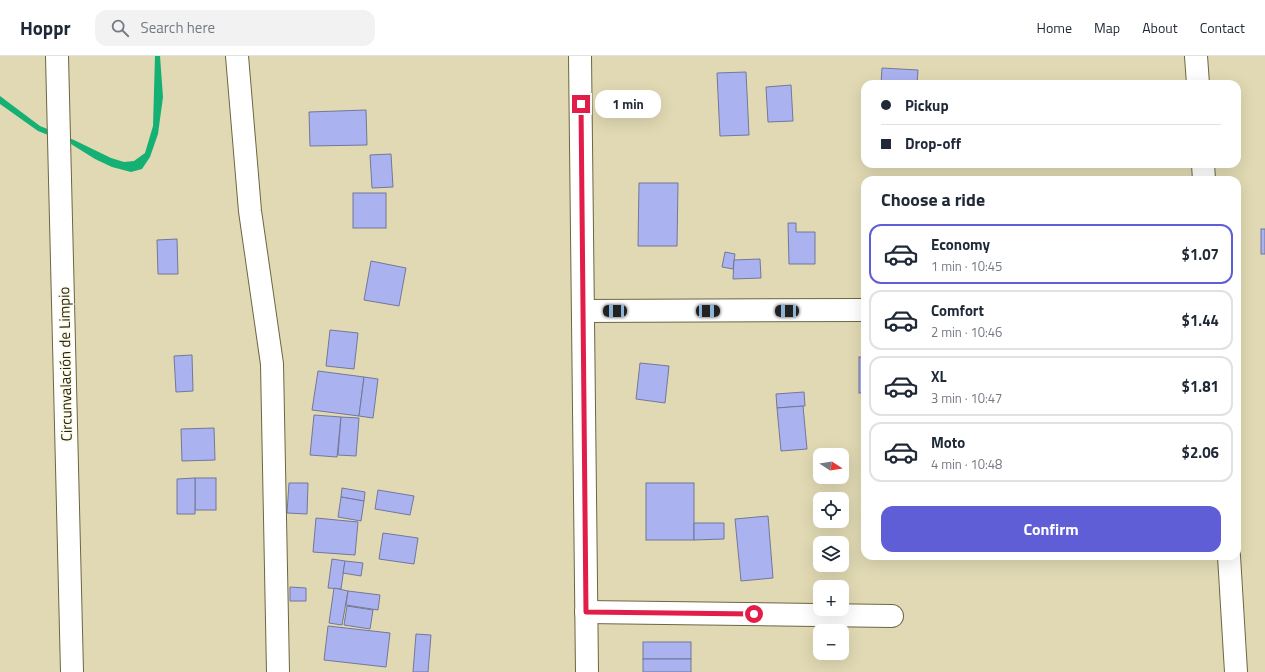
<!DOCTYPE html>
<html lang="en">
<head>
<meta charset="utf-8">
<style>
	:root { --surface:#fff; --page:#f2f2f3; --text:#1f2937; --muted:#747a83; --line:#e0e1e3; --accent:#605ed7 }
	body { margin:0; font-family:"Titillium Web",sans-serif; background:var(--page); color:var(--text); height:100vh; display:flex; flex-direction:column; font-size:15px; white-space:nowrap }
	* { box-sizing:border-box; margin:0 }
	p { font-size:13px; color:var(--muted) }
	.icon { flex:none; width:22px; height:22px; fill:none; stroke:currentColor; stroke-width:2; stroke-linecap:round; stroke-linejoin:round }
	.map { position:relative; flex:1; overflow:hidden }
	.sheet { position:absolute; left:861px; top:120px; width:380px; height:384px; display:flex; flex-direction:column; background:var(--surface); border-radius:12px; box-shadow:0 4px 16px #0002 }
	.sheet>* { flex:none }
	.top-card { position:absolute; left:861px; top:24px; width:380px; height:88px; border-radius:12px; box-shadow:0 4px 16px #0002; display:grid; align-content:center; height:88px; padding:0 20px; background:var(--surface) }
	.needle { width:26px; rotate:102deg }
	.fabs { position:absolute; left:813px; top:392px; display:grid; gap:8px }
	.fabs a { display:grid; place-items:center; width:36px; height:36px; border-radius:8px; background:var(--surface); box-shadow:0 4px 16px #0002; font-size:20px }
	.end { position:absolute; width:18px; height:18px; margin:-9px; border:5px solid #e11d48; background:#fff; box-shadow:0 0 0 2px #fff }
	.from { border-radius:50% }
	.bubble { position:absolute; height:28px; border-radius:12px; background:var(--surface); box-shadow:0 4px 16px #0002; font-size:13px; font-weight:700; line-height:28px; text-align:center }
	.car { position:absolute; width:12px; height:24px; margin:-12px -6px; border-radius:5px; box-shadow:0 0 3px 1px #0007; background:linear-gradient(#222 24%,#8ab4d8 0 40%,#222 0 76%,#8ab4d8 0 86%,#222 0) }
	.top-card b { display:flex; align-items:center; gap:14px; height:38px; font-size:15px }
	.top-card b+b { border-top:1px solid var(--line) }
	.top-card i { width:10px; height:10px; background:var(--text) }
	ul { padding:0; list-style:none }
	li { display:flex; align-items:center; gap:12px; height:60px; margin:0 8px 6px; padding:0 12px; border:2px solid var(--line); border-radius:12px }
	li div { flex:1 }
	li b { display:block; font-size:15px }
	li em { font-style:normal; font-weight:700 }
	li.active { border-color:var(--accent) }
	li>.icon { width:36px; height:36px; stroke-width:1.5 }
	h2 { padding:0 20px; font-size:18px; line-height:48px }
	.button { display:flex; gap:8px; margin-top:auto; padding:8px 20px }
	.button a { flex:1; height:46px; border-radius:12px; background:var(--accent); color:#fff; font-size:16px; font-weight:700; line-height:46px; text-align:center }
	header { display:flex; align-items:center; gap:24px; box-sizing:border-box; height:56px; padding:0 20px; background:var(--surface); border-bottom:1px solid var(--line) }
	header strong { font-size:19px }
	nav { display:flex; gap:22px; margin-inline-start:auto; font-size:14px }
	.search { width:280px; height:36px; background:var(--page); display:flex; align-items:center; gap:10px; box-sizing:border-box; padding:0 14px; border-radius:12px; color:var(--muted); font-size:15px }
	.map>svg:first-child { display:block }
	.water { fill:#15b073 }
	.building { fill:#abb2f0; stroke:#737799 }
	.lines { fill:none; stroke-linecap:round; stroke-linejoin:round }
	.minor-casing { stroke:#6c6643; stroke-width:24 }
	.highway-casing { stroke:#6c6643; stroke-width:24 }
	.minor { stroke:#fff; stroke-width:22 }
	.highway { stroke:#fff; stroke-width:22 }
	.route { stroke:#e11d48; stroke-width:5 }
	.labels { text-anchor:middle; dominant-baseline:central; stroke-width:3; stroke-linejoin:round; paint-order:stroke }
	.street-label { font-size:15px; fill:#252314; stroke:#fdfae6 }
</style>
</head>
<body>
<header>
<strong>Hoppr</strong>
<div class="search"><svg class="icon" aria-label="search" viewBox="0 0 24 24"><circle cx="10" cy="10" r="6"/><path d="M15 15l6 6"/></svg>Search here</div>
<nav><a>Home</a><a>Map</a><a>About</a><a>Contact</a></nav>
</header>
<div class="map">
<svg width="1265" height="616" viewBox="0 0 1265 616">
	<rect width="100%" height="100%" fill="#e0d9b3"/>
	<!-- water -->
	<path class="water" d="M155 0H160L163 41 158 78 150 101 142 113 131 116 112 111 95 103 71 88 38 75 0 48V40L40 70 74 84 111 102 124 106 134 105 145 97 153 70Z"/>
	<!-- building -->
	<g class="building">
		<path d="M882 12 918 14 917 28H881Z"/>
		<path d="M746 16 749 79 720 80 717 17Z"/>
		<path d="M791 29 793 65 768 66 766 31Z"/>
		<path d="M366 54 367 89 310 90 309 56Z"/>
		<path d="M391 98 393 131 372 132 370 99Z"/>
		<path d="M639 127H678L677 190H638Z"/>
		<rect x="353" y="137" width="33" height="35"/>
		<path d="M788 167H796V176H815V208H789Z"/>
		<rect x="1261" y="173" width="4" height="25"/>
		<path d="M177 183 178 218H158L157 184Z"/>
		<path d="M725 196 735 198 733 213 722 211Z"/>
		<path d="M760 203 761 222 733 223 734 204Z"/>
		<path d="M371 205 406 212 399 250 364 244Z"/>
		<path d="M330 274 358 277 354 313 326 310Z"/>
		<path d="M192 299 193 335 176 336 174 300Z"/>
		<rect x="859" y="301" width="6" height="36"/>
		<path d="M640 307 669 310 665 347 636 343Z"/>
		<path d="M318 315 364 321 359 360 312 354Z"/>
		<path d="M364 321 378 323 373 362 359 360Z"/>
		<path d="M804 336 805 350 777 352 776 338Z"/>
		<path d="M803 350 807 393 781 395 777 352Z"/>
		<path d="M314 359 341 361 337 401 310 399Z"/>
		<path d="M341 361 359 362 356 400 338 399Z"/>
		<path d="M214 372 215 404 182 405 181 373Z"/>
		<rect x="195" y="422" width="21" height="32"/>
		<path d="M195 422V458H177V423Z"/>
		<path d="M289 427H308L307 458 287 457Z"/>
		<rect x="646" y="427" width="48" height="57"/>
		<path d="M342 432 365 436 364 445 341 441Z"/>
		<path d="M378 434 414 440 410 459 375 453Z"/>
		<path d="M341 441 364 445 361 465 338 461Z"/>
		<path d="M768 460 773 522 741 525 735 463Z"/>
		<path d="M316 462 358 466 355 499 313 496Z"/>
		<path d="M694 467H724V483L694 484Z"/>
		<path d="M383 477 418 482 414 508 379 503Z"/>
		<path d="M332 503 345 505 341 533 328 532Z"/>
		<path d="M345 505 363 507 361 520 343 517Z"/>
		<path d="M290 531 306 532V545H290Z"/>
		<path d="M334 532 348 535 342 569 329 567Z"/>
		<path d="M348 535 380 539 378 554 346 549Z"/>
		<path d="M347 550 373 554 370 573 344 569Z"/>
		<path d="M328 570 390 577 386 611 324 604Z"/>
		<path d="M416 578 431 579 428 616H413Z"/>
		<rect x="643" y="586" width="48" height="17"/>
		<rect x="643" y="603" width="48" height="13"/>
	</g>
	<g class="lines">
		<defs>
			<g id="minor">
				<path d="M237 0 250 155 272 308 278 616"/>
				<path d="M580 0 587 616"/>
				<path d="M1196 0 1198 28"/>
				<path d="M1203 108 1204 124"/>
				<path d="M583 255 865 254"/>
				<path d="M1229 500 1236 616"/>
				<path d="M586 556 892 560"/>
			</g>
			<path id="highway" d="M57 0 72 616"/>
		</defs>
		<!-- minor casing -->
		<use href="#minor" class="minor-casing"/>
		<!-- highway casing -->
		<use href="#highway" class="highway-casing"/>
		<!-- minor -->
		<use href="#minor" class="minor"/>
		<!-- highway -->
		<use href="#highway" class="highway"/>
	</g>
	<g class="lines">
		<!-- route -->
		<path class="route" d="M581 48 586 556 754 558"/>
	</g>
	<g class="labels">
		<!-- street labels -->
		<g class="street-label">
			<text transform="translate(65 308) rotate(-91)">Circunvalación de Limpio</text>
		</g>
	</g>
</svg>
<div class="fabs">
<a><svg class="needle" viewBox="-14 -14 28 28"><path d="M0-13l5 13h-10z" fill="#e53935"/><path d="M0 13l5-13h-10z" fill="#747a83"/></svg></a>
<a><svg class="icon" aria-label="locate" viewBox="0 0 24 24"><circle cx="12" cy="12" r="6"/><path d="M12 2v4M12 18v4M2 12h4M18 12h4"/></svg></a>
<a><svg class="icon" aria-label="layers" viewBox="0 0 24 24"><path d="M12 4l9 5-9 5-9-5zM3 14l9 5 9-5"/></svg></a>
<a>+</a>
<a>−</a>
</div>
<i class="end from" style="left:754px;top:558px"></i>
<i class="end" style="left:581px;top:48px"></i>
<div class="bubble" style="left:595px;top:34px;width:66px">1 min</div>
<i class="car" style="left:615px;top:255px;rotate:270deg"></i>
<i class="car" style="left:708px;top:255px;rotate:90deg"></i>
<i class="car" style="left:787px;top:255px;rotate:270deg"></i>
<div class="top-card">
<b><i class="from"></i>Pickup</b>
<b><i></i>Drop-off</b>
</div>
<section class="sheet">
<h2>Choose a ride</h2>
<ul>
<li class="active"><svg class="icon" aria-label="car" viewBox="0 0 24 24"><path d="M5 17H2v-5l4-1 3-4h7l3 4 3 1v5h-3M9 17h6M6 11h13"/><circle cx="7" cy="17" r="2"/><circle cx="17" cy="17" r="2"/></svg><div><b>Economy</b><p>1 min · 10:45</p></div><em>$1.07</em></li>
<li><svg class="icon" aria-label="car" viewBox="0 0 24 24"><path d="M5 17H2v-5l4-1 3-4h7l3 4 3 1v5h-3M9 17h6M6 11h13"/><circle cx="7" cy="17" r="2"/><circle cx="17" cy="17" r="2"/></svg><div><b>Comfort</b><p>2 min · 10:46</p></div><em>$1.44</em></li>
<li><svg class="icon" aria-label="car" viewBox="0 0 24 24"><path d="M5 17H2v-5l4-1 3-4h7l3 4 3 1v5h-3M9 17h6M6 11h13"/><circle cx="7" cy="17" r="2"/><circle cx="17" cy="17" r="2"/></svg><div><b>XL</b><p>3 min · 10:47</p></div><em>$1.81</em></li>
<li><svg class="icon" aria-label="car" viewBox="0 0 24 24"><path d="M5 17H2v-5l4-1 3-4h7l3 4 3 1v5h-3M9 17h6M6 11h13"/><circle cx="7" cy="17" r="2"/><circle cx="17" cy="17" r="2"/></svg><div><b>Moto</b><p>4 min · 10:48</p></div><em>$2.06</em></li>
</ul>
<div class="button"><a>Confirm</a></div>
</section>
</div>
</body>
</html>
